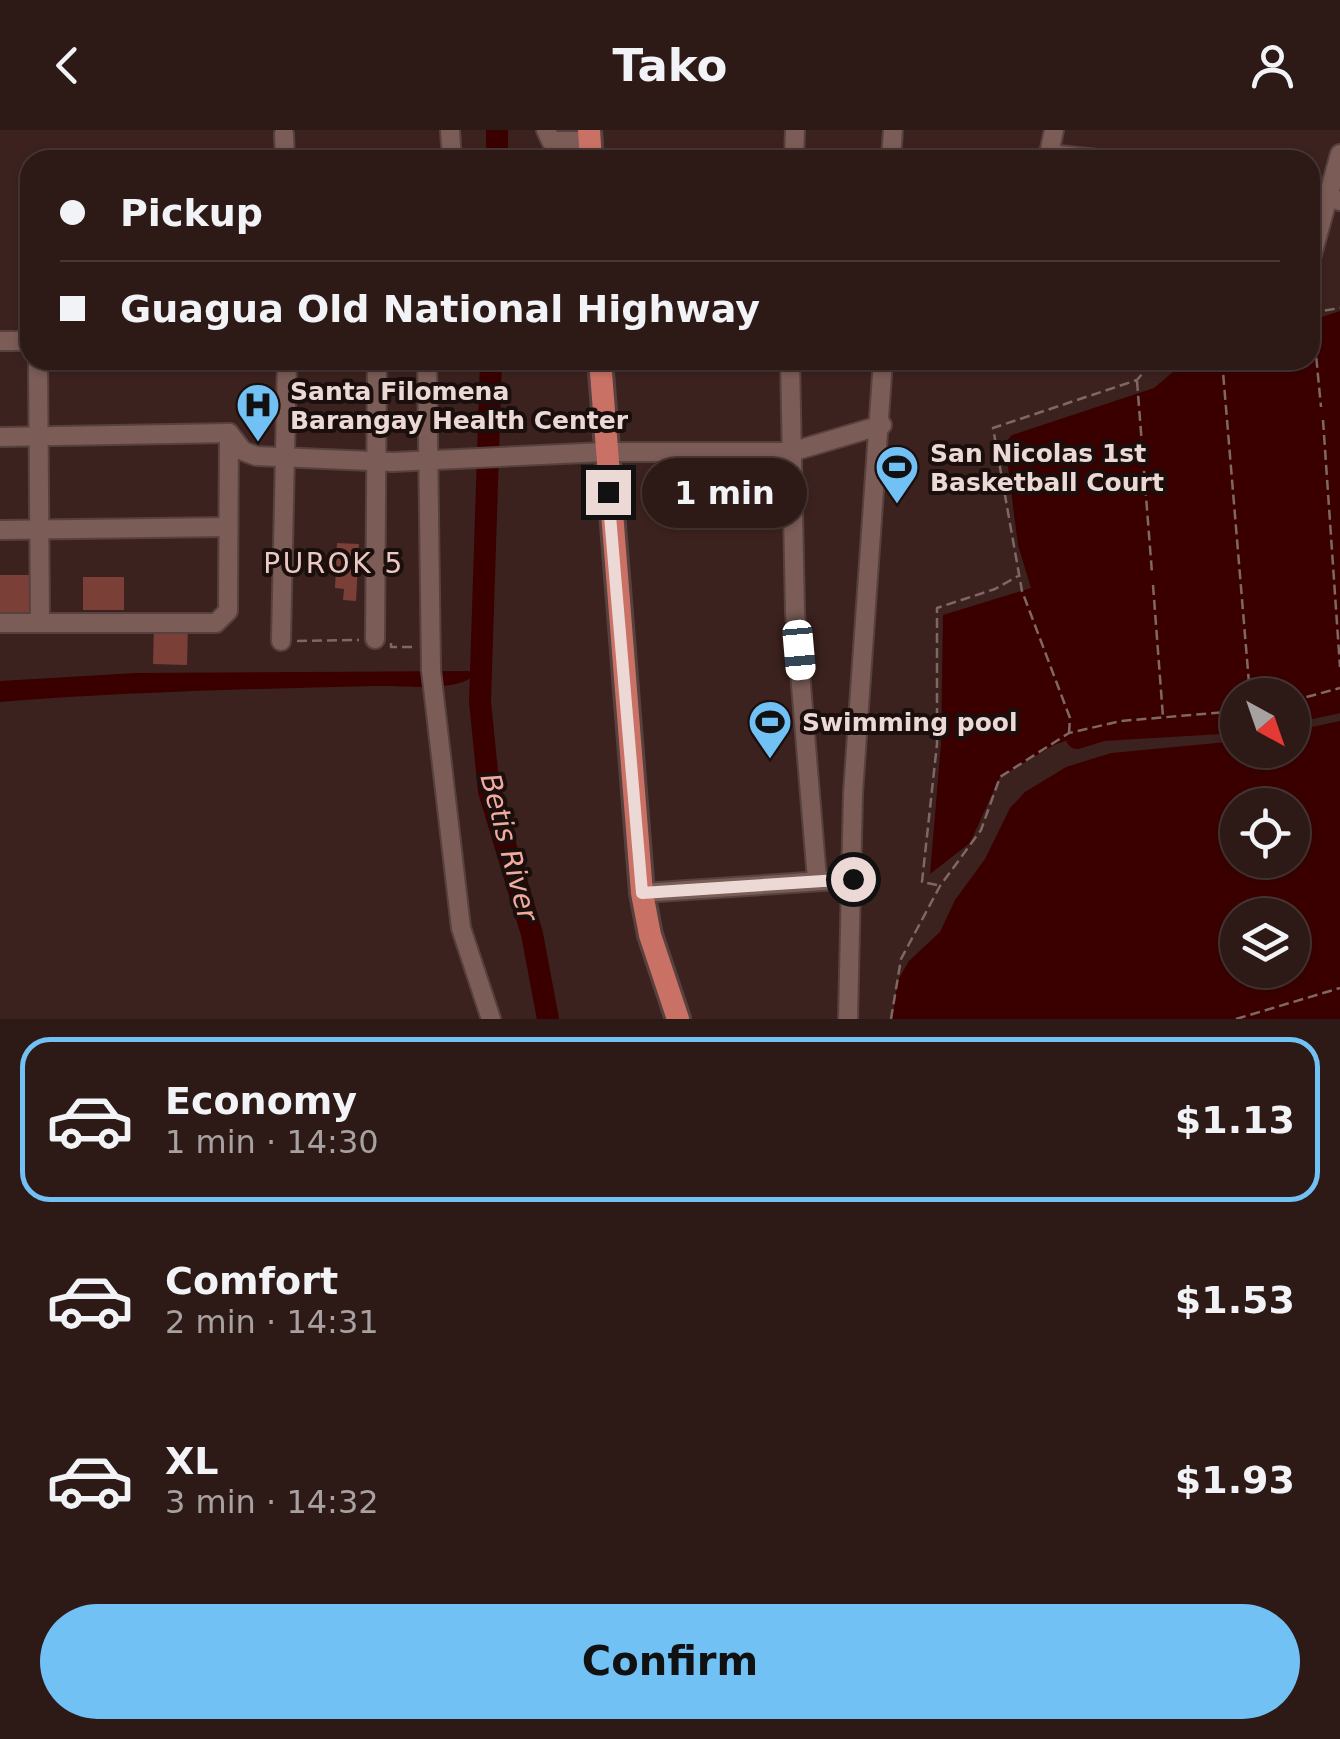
<!DOCTYPE html>
<html lang="en">
<head>
<meta charset="utf-8">
<style>
	:root { --surface:#2d1a16; --page:#35231f; --text:#f1f3f6; --muted:#a7a1a1; --line:#483835; --accent:#72c1f5 }
	body { margin:0; font-family:"DejaVu Sans",sans-serif; background:var(--page); color:var(--text); height:100vh; display:flex; flex-direction:column; font-size:38px; white-space:nowrap }
	* { box-sizing:border-box; margin:0 }
	p { font-size:32px; color:var(--muted) }
	.icon { flex:none; width:55px; height:55px; fill:none; stroke:currentColor; stroke-width:2; stroke-linecap:round; stroke-linejoin:round }
	.map { position:relative; height:889px; overflow:hidden }
	.details { display:flex; flex-direction:column; background:var(--surface); flex:1 }
	.details>* { flex:none }
	.guide { position:absolute; left:20px; top:20px; width:1300px; height:220px; border-radius:30px; box-shadow:0 2px 8px #0004,0 0 0 2px var(--line); display:grid; align-content:center; height:220px; padding:0 40px; background:var(--surface) }
	.needle { width:65px; rotate:140deg }
	.buttons { position:absolute; left:1220px; top:548px; display:grid; gap:20px }
	.buttons a { display:grid; place-items:center; width:90px; height:90px; border-radius:50%; background:var(--surface); box-shadow:0 2px 8px #0004,0 0 0 2px var(--line); font-size:50px }
	.end { position:absolute; width:45px; height:45px; margin:-22px; border:12px solid #ecd9d6; background:#111; box-shadow:0 0 0 5px #111 }
	.from { border-radius:50% }
	.bubble { position:absolute; height:70px; border-radius:35px; background:var(--surface); box-shadow:0 2px 8px #0004,0 0 0 2px var(--line); font-size:32px; font-weight:600; line-height:70px; text-align:center }
	.car { position:absolute; width:30px; height:60px; margin:-30px -15px; border-radius:12px; box-shadow:0 0 8px 2px #0007; background:linear-gradient(#fff 24%,#345 0 40%,#fff 0 76%,#345 0 86%,#fff 0) }
	.guide b { display:flex; align-items:center; gap:35px; height:95px; font-size:38px }
	.guide b+b { border-top:2px solid var(--line) }
	.guide i { width:25px; height:25px; background:var(--text) }
	ul { padding:18px 0 0; list-style:none }
	li { display:flex; align-items:center; gap:30px; height:165px; margin:0 20px 15px; padding:0 20px; border:5px solid transparent; border-radius:30px }
	li div { flex:1 }
	li b { display:block; font-size:38px }
	li em { font-style:normal; font-weight:600 }
	li.current { border-color:var(--accent) }
	li>.icon { width:90px; height:90px; stroke-width:1.5 }
	.action { display:flex; gap:20px; margin-top:auto; padding:20px 40px }
	.action a { flex:1; height:115px; border-radius:60px; background:var(--accent); color:#111; font-size:40px; font-weight:600; line-height:115px; text-align:center }
	header { display:flex; justify-content:space-between; align-items:center; height:130px; padding:0 40px; background:var(--surface); font-size:45px; font-weight:600 }
	.map>svg:first-child { display:block }
	.green { fill:#7a3f37 }
	.water { fill:#3a0000; fill-rule:evenodd }
	.lines { fill:none; stroke-linecap:round; stroke-linejoin:round }
	.river { stroke:#3a0000; stroke-width:22 }
	.minor-casing { stroke:#57413e; stroke-width:22 }
	.major-casing { stroke:#57413e; stroke-width:28 }
	.path { stroke:#7f6864; stroke-width:2.5; stroke-dasharray:10 5; stroke-linecap:butt }
	.minor { stroke:#7b5c57; stroke-width:18 }
	.major { stroke:#ca7165; stroke-width:22 }
	.route { stroke:#ecd9d6; stroke-width:12 }
	.labels { text-anchor:middle; dominant-baseline:central; stroke-width:8; stroke-linejoin:round; paint-order:stroke }
	.poi-label { font-size:25px; font-weight:bold; fill:#ecd9d6; stroke:#1b0f0d; text-anchor:start }
	.neighbourhood-label { font-size:28px; letter-spacing:2.5px; fill:#ecc9c3; stroke:#1b0f0d }
	.water-label { font-size:28px; font-style:italic; fill:#f2aa9e; stroke:#1b0f0d }
</style>
</head>
<body>
<header><svg class="icon" aria-label="back" viewBox="0 0 24 24"><path d="M15 5l-7 7 7 7"/></svg>Tako<svg class="icon" aria-label="person" viewBox="0 0 24 24"><circle cx="12" cy="8" r="4"/><path d="M4 21q1-7 8-7t8 7"/></svg></header>
<div class="map">
<svg width="1340" height="889" viewBox="0 0 1340 889">
	<rect width="100%" height="100%" fill="#3c221e"/>
	<!-- green -->
	<g class="green">
		<path d="M337 413 359 414 356 471 343 470 344 459 335 458Z"/>
		<rect x="0" y="445" width="34" height="40"/>
		<rect x="83" y="447" width="41" height="33"/>
		<path d="M154 494 188 495 187 535 153 534Z"/>
	</g>
	<!-- water -->
	<g class="water">
		<path d="M1340 181V569L1293 579 1292 565H1238L1237 589 1102 598 1054 615 1000 647 970 713 930 744 941 614 943 485 1031 458 1018 415 1005 313 1012 305 1154 258 1187 230H1310V191Z"/>
		<path d="M469 541 475 545C455 563 403 555 377 556 251 559 126 562 0 572V551L135 543Z"/>
		<path d="M1340 591V889H892L898 850 909 831 940 802 955 770 985 729 1010 678 1025 662 1066 637 1111 623 1237 611 1238 620H1292L1293 601ZM1238 675H1292V730H1238ZM1238 785H1292V840H1238Z"/>
	</g>
	<g class="lines">
		<!-- river -->
		<g class="river">
			<path d="M497 30V0"/>
			<path d="M491 230 480 572 489 661 532 804 548 889"/>
			<path d="M1292 582 1340 572"/>
			<path d="M1077 608 1103 600 1238 592"/>
		</g>
		<defs>
			<g id="minor">
				<path d="M450 0 452 30"/>
				<path d="M546 0 551 11H590"/>
				<path d="M284 4 285 30"/>
				<path d="M1049 24 1054 0"/>
				<path d="M794 30 795 0"/>
				<path d="M891 30 893 0"/>
				<path d="M1039 30 1049 24 1107 30"/>
				<path d="M1310 61 1340 71"/>
				<path d="M1310 132 1340 24"/>
				<path d="M0 211H30"/>
				<path d="M38 230 40 493"/>
				<path d="M427 230 431 540 461 798 491 889"/>
				<path d="M790 230 795 482 817 749"/>
				<path d="M229 303 243 321 256 326 393 332 605 322H791L882 295"/>
				<path d="M0 307 229 303"/>
				<path d="M0 400 228 397"/>
				<path d="M0 493H216L228 481 229 303"/>
				<path d="M375 509 377 230"/>
				<path d="M281 511 287 230"/>
				<path d="M642 763 853 749"/>
				<path d="M848 889 853 663 883 230"/>
			</g>
			<g id="major">
				<path d="M589 0 591 30"/>
				<path d="M600 230 642 763 650 805 678 889"/>
			</g>
		</defs>
		<!-- minor casing -->
		<use href="#minor" class="minor-casing"/>
		<!-- major casing -->
		<use href="#major" class="major-casing"/>
		<!-- path -->
		<g class="path">
			<path d="M1310 183 1340 178"/>
			<path d="M1312 183 1321 277"/>
			<path d="M1222 230 1250 565"/>
			<path d="M1137 251 1152 443"/>
			<path d="M1323 290 1340 537"/>
			<path d="M1153 455 1163 587"/>
			<path d="M297 511 359 510"/>
			<path d="M391 513V517H414"/>
			<path d="M1292 571 1340 558"/>
			<path d="M1069 603 1070 588 1022 461 993 298 1137 250 1154 230"/>
			<path d="M867 750 880 751"/>
			<path d="M937 755 922 752 937 614V478L995 459 1018 446"/>
			<path d="M891 889 901 829 940 756 981 700 1000 647 1069 603 1121 591 1238 581"/>
			<path d="M1236 889 1340 858"/>
		</g>
		<!-- minor -->
		<use href="#minor" class="minor"/>
		<!-- major -->
		<use href="#major" class="major"/>
	</g>
	<g class="lines">
		<!-- route -->
		<path class="route" d="M608 362 642 763 853 749"/>
	</g>
	<!-- icons -->
	<defs>
		<symbol id="hospital-pin" viewBox="-11 -11 22 30"><path d="M0 17L-7.5 6A9.5 9.5 0 1 1 7.5 6Z" fill="#72c1f5" stroke="#1b0f0d"/><path d="M-5-5h3v3.5h4V-5h3V5h-3V1.5h-4V5h-3Z" fill="#111"/></symbol>
		<symbol id="stadium-pin" viewBox="-11 -11 22 30"><path d="M0 17L-7.5 6A9.5 9.5 0 1 1 7.5 6Z" fill="#72c1f5" stroke="#1b0f0d"/><path d="M0-5a6.5 5 0 1 0 0 10a6.5 5 0 1 0 0-10ZM-3.5-1.8h7v3.6h-7Z" fill="#111"/></symbol>
	</defs>
	<g fill-rule="evenodd">
		<use href="#hospital-pin" x="233" y="250" width="50" height="68"/>
		<use href="#stadium-pin" x="872" y="312" width="50" height="68"/>
		<use href="#stadium-pin" x="745" y="567" width="50" height="68"/>
	</g>
	<g class="labels">
		<!-- poi labels -->
		<g class="poi-label">
			<text x="290" y="261">Santa Filomena<tspan x="290" dy="29">Barangay Health Center</tspan></text>
			<text x="930" y="323">San Nicolas 1st<tspan x="930" dy="29">Basketball Court</tspan></text>
			<text x="802" y="592">Swimming pool</text>
		</g>
		<!-- neighbourhood labels -->
		<g class="neighbourhood-label">
			<text x="334" y="433">PUROK 5</text>
		</g>
		<!-- water labels -->
		<g class="water-label">
			<text transform="translate(509 717) rotate(75)">Betis River</text>
		</g>
	</g>
</svg>
<div class="buttons">
<a><svg class="needle" viewBox="-14 -14 28 28"><path d="M0-13l5 13h-10z" fill="#e53935"/><path d="M0 13l5-13h-10z" fill="#a7a1a1"/></svg></a>
<a><svg class="icon" aria-label="locate" viewBox="0 0 24 24"><circle cx="12" cy="12" r="6"/><path d="M12 2v4M12 18v4M2 12h4M18 12h4"/></svg></a>
<a><svg class="icon" aria-label="layers" viewBox="0 0 24 24"><path d="M12 4l9 5-9 5-9-5zM3 14l9 5 9-5"/></svg></a>
</div>
<i class="end from" style="left:853px;top:749px"></i>
<i class="end" style="left:608px;top:362px"></i>
<div class="bubble" style="left:642px;top:328px;width:165px">1 min</div>
<i class="car" style="left:799px;top:520px;rotate:175deg"></i>
<div class="guide">
<b><i class="from"></i>Pickup</b>
<b><i></i>Guagua Old National Highway</b>
</div>
</div>
<section class="details">
<ul>
<li class="current"><svg class="icon" aria-label="car" viewBox="0 0 24 24"><path d="M5 17H2v-5l4-1 3-4h7l3 4 3 1v5h-3M9 17h6M6 11h13"/><circle cx="7" cy="17" r="2"/><circle cx="17" cy="17" r="2"/></svg><div><b>Economy</b><p>1 min · 14:30</p></div><em>$1.13</em></li>
<li><svg class="icon" aria-label="car" viewBox="0 0 24 24"><path d="M5 17H2v-5l4-1 3-4h7l3 4 3 1v5h-3M9 17h6M6 11h13"/><circle cx="7" cy="17" r="2"/><circle cx="17" cy="17" r="2"/></svg><div><b>Comfort</b><p>2 min · 14:31</p></div><em>$1.53</em></li>
<li><svg class="icon" aria-label="car" viewBox="0 0 24 24"><path d="M5 17H2v-5l4-1 3-4h7l3 4 3 1v5h-3M9 17h6M6 11h13"/><circle cx="7" cy="17" r="2"/><circle cx="17" cy="17" r="2"/></svg><div><b>XL</b><p>3 min · 14:32</p></div><em>$1.93</em></li>
</ul>
<div class="action"><a>Confirm</a></div>
</section>
</body>
</html>
